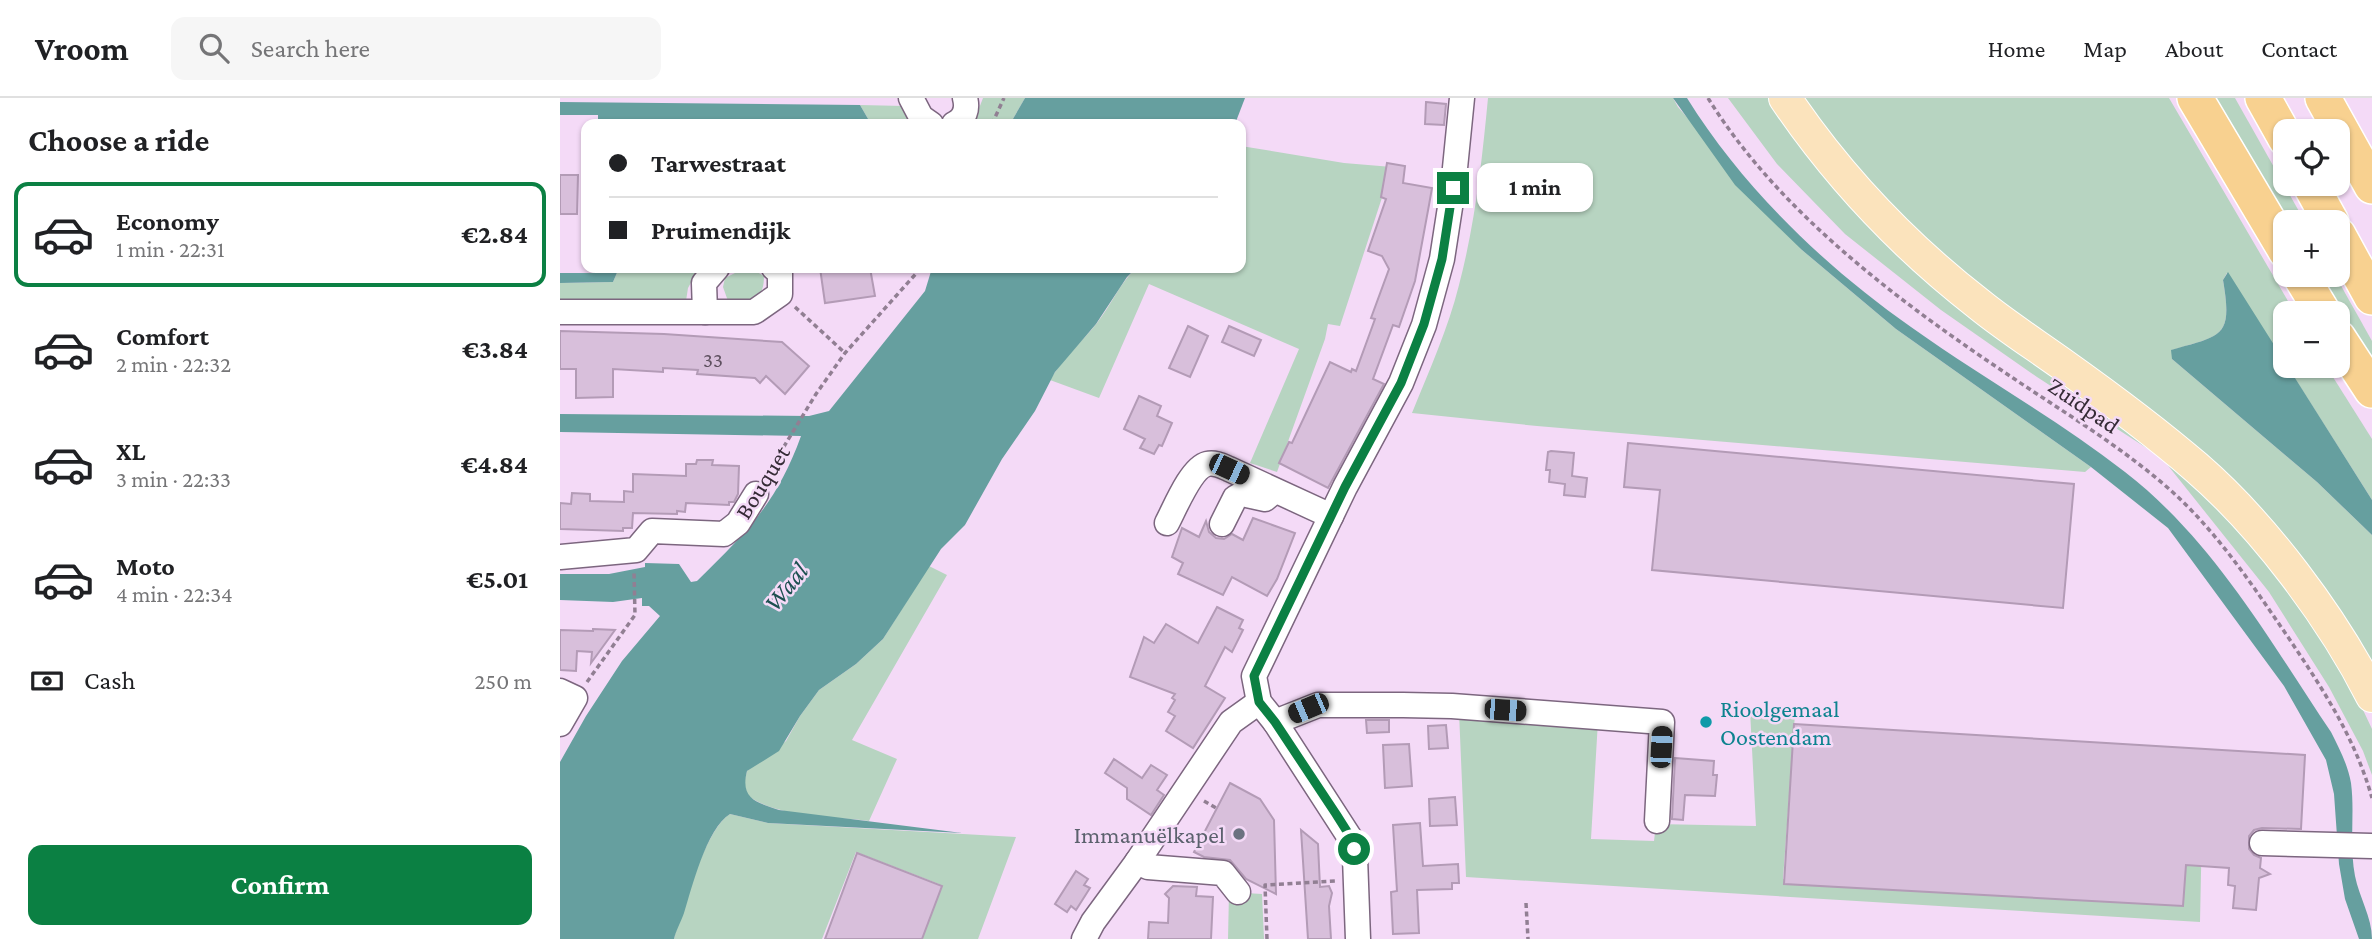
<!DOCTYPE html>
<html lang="en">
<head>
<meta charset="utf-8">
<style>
	:root { --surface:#fff; --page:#f6f6f6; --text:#202124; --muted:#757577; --line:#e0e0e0; --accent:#0b8043 }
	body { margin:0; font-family:"Crimson Pro",serif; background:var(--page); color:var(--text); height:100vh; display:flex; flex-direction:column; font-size:26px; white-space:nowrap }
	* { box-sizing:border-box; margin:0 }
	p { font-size:23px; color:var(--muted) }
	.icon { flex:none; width:38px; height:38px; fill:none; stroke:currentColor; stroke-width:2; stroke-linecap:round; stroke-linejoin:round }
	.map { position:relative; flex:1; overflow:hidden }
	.sheet { display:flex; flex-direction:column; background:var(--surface); width:560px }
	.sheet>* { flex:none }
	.banner { position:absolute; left:21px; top:21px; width:665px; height:154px; border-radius:14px; box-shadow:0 2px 5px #0004; display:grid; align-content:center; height:154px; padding:0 28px; background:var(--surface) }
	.buttons { position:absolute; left:1713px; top:21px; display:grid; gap:14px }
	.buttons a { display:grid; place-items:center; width:77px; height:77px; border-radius:14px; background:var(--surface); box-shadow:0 2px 5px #0004; font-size:35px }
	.end { position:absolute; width:32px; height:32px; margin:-16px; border:9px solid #0b8043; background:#fff; box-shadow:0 0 0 4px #fff }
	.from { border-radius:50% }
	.bubble { position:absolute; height:49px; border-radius:14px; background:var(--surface); box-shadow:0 2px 5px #0004; font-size:23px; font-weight:700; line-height:49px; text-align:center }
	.car { position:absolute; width:21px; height:42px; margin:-21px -10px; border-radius:9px; box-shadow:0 0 5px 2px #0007; background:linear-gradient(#222 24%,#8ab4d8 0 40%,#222 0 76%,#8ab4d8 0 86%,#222 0) }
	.banner b { display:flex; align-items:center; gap:24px; height:66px; font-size:26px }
	.banner b+b { border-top:2px solid var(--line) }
	.banner i { width:18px; height:18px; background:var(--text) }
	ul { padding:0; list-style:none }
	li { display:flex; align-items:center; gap:21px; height:105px; margin:0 14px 10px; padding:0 14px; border:4px solid transparent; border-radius:14px }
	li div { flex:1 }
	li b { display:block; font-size:26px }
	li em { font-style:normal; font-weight:700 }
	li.current { border-color:var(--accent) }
	li>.icon { width:63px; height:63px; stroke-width:1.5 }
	h2 { padding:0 28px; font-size:32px; line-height:84px }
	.pay { display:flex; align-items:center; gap:18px; height:77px; padding:0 28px; font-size:26px }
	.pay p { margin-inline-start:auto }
	.button { display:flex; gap:14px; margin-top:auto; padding:14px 28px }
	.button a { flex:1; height:80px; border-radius:14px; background:var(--accent); color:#fff; font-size:28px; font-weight:700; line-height:80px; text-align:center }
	header { display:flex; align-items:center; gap:42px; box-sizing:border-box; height:98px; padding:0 35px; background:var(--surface); border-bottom:2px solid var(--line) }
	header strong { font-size:33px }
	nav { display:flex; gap:38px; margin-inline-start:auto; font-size:24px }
	.search { width:490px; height:63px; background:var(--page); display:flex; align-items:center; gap:18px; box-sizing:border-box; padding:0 24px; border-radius:14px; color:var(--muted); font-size:26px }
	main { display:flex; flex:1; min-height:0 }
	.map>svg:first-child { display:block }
	.green { fill:#b7d4c1 }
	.water { fill:#669f9f }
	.building { fill:#d8bfdb; stroke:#b39bb6; stroke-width:2 }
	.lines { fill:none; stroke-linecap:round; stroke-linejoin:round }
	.minor-casing { stroke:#7c667f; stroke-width:27 }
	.major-casing { stroke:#fff; stroke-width:34 }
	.highway-casing { stroke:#fff; stroke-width:38 }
	.path { stroke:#917f93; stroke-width:3.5; stroke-dasharray:5 3.5; stroke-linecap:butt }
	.minor { stroke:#fff; stroke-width:24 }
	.major { stroke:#fbe3bc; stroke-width:32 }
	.highway { stroke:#f8d190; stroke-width:35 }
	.route { stroke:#0b8043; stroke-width:9 }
	.culture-dot { fill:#0f9aa8; stroke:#f4daf7; stroke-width:2.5 }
	.worship-dot { fill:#6b7280; stroke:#f4daf7; stroke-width:2.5 }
	.labels { text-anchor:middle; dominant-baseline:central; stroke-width:5; stroke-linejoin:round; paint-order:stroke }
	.number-label { font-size:21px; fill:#5e505f }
	.street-label { font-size:24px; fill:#352b36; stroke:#f4daf7 }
	.culture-label { font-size:24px; fill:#0d838f; stroke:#f4daf7; text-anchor:start }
	.worship-label { font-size:24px; fill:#5b616d; stroke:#f4daf7; text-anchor:end }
	.water-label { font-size:26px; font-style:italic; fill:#1d5050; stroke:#f4daf7 }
</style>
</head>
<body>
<header>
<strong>Vroom</strong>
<div class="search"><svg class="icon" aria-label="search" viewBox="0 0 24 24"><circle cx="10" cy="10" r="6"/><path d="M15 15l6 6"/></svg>Search here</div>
<nav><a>Home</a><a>Map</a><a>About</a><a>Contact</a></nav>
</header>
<main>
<section class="sheet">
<h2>Choose a ride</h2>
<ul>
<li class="current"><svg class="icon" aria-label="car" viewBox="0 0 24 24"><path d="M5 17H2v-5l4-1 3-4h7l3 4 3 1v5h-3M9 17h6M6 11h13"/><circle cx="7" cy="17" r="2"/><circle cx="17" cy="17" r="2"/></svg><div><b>Economy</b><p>1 min · 22:31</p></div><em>€2.84</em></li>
<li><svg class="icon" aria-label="car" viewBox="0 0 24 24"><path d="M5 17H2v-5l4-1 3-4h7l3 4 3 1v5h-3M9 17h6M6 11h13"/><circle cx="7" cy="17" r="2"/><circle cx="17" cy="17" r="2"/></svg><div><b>Comfort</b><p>2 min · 22:32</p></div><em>€3.84</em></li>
<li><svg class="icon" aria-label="car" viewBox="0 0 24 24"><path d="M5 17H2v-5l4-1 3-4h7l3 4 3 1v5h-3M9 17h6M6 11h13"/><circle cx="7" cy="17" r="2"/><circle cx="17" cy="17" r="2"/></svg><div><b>XL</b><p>3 min · 22:33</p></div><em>€4.84</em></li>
<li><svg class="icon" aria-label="car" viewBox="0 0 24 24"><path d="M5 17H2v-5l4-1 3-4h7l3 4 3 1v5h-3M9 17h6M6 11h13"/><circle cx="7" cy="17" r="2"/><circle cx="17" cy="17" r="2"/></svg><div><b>Moto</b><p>4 min · 22:34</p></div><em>€5.01</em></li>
</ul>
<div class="pay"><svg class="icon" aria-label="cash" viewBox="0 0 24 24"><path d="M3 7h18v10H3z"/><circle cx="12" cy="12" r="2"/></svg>Cash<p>250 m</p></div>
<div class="button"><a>Confirm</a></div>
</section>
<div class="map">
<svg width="1812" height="841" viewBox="0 0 1812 841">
	<rect width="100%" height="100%" fill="#f4daf7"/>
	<!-- green -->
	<g class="green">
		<path d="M423 0H465L450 26H413Z"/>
		<path d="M928 0H1113L1118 9 1242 152 1336 231 1531 369 1525 374 977 328 852 315C869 273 888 231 899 187 915 126 922 63 928 0Z"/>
		<path d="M1168 0H1214L1511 284 1661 411 1714 472 1787 578 1812 631V677L1803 653 1769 589 1709 494 1602 360 1477 279 1381 212 1285 136 1217 66Z"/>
		<path d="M1238 0H1609L1735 215H1726L1725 266 1667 175 1663 182C1673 240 1662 237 1612 252V261L1757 384 1812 437V578L1797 548 1500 250 1410 180 1326 107Z"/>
		<path d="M1645 0H1675L1745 124H1726Z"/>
		<path d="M300 7 344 8 354 26H311Z"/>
		<path d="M681 48 784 65 832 69 780 228 768 226 765 241 717 374 690 365 739 251 589 186 539 300 490 282C503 260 522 244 537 225 551 207 560 185 576 170H681Z"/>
		<path d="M59 170H139L128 190 126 203 0 202V185L53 184Z"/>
		<path d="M197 174 204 178C204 204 190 204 168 203L163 189 165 180 175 175Z"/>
		<path d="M1751 177H1775L1812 243V273Z"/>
		<path d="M1727 268H1766L1812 341V402Z"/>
		<path d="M369 468 387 477 292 642 337 661 309 723C272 718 217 720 187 697L184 685 187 673 226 643 240 618 259 592 296 566 323 541Z"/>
		<path d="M1190 612 1235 616 1223 781 1407 796 1642 726 1640 824 906 779 899 614 1038 623 1031 741 1094 743 1096 726 1196 728Z"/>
		<path d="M170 716 208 725 456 739 418 841H358L379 786 296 754 262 841H114C123 812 145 731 170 716Z"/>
		<path d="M669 794 702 796 704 841H668Z"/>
	</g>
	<!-- water -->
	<g class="water">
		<path d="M465 0H685L675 26H450Z"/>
		<path d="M1113 0H1127C1183 90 1264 168 1351 229 1421 279 1497 321 1565 374 1653 442 1710 543 1771 634 1779 650 1788 667 1791 685 1795 715 1789 746 1795 778 1799 799 1812 819 1812 841H1799L1785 801 1779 766 1774 696 1766 662 1724 588 1608 430 1531 369 1336 231 1242 152 1175 87Z"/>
		<path d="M0 4 300 7 311 26H38V17H0Z"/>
		<path d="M34 170H59L53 184 0 185V175H34Z"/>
		<path d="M372 170H576L567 179 536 226 495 274 475 313 442 361 405 427 381 451 323 541 296 566 259 592 240 618 219 653 187 673C180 701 196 704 219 712L402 735 208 725 170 716C146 731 132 790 124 815 121 824 116 832 114 841H0V664L26 618 62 563 100 518 89 508H82V500L53 504 0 502V476H49L85 469V465L119 466 131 484 137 483C186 435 217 405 241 338L0 334V316L249 318 269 313 365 193Z"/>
		<path d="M1668 174 1812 402V437L1757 384 1612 261 1611 252C1662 237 1673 240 1663 182Z"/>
	</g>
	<!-- building -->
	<g class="building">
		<path d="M866 4 886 6 884 27 865 26Z"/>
		<path d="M827 65 845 68 843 85 872 90 869 107 855 183 839 229 833 227 813 281 824 286 768 390 719 365 729 344 732 345 770 264 791 274 792 271 796 273 815 221 811 220 829 171 822 158 808 153 826 101 821 99Z"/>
		<path d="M0 77H18L17 116H0Z"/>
		<path d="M260 170H310L315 198 265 205Z"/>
		<path d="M628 228 648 238 630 279 609 270Z"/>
		<path d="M669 228 701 242 694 258 662 244Z"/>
		<path d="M0 233 104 236 222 244 249 268 225 296 206 278 200 285 195 280 137 276 138 272 103 270V274L53 271V299L16 300V271H0Z"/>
		<path d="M579 298 601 308 597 318 612 325 602 348 599 347 594 356 580 350 585 341 564 331Z"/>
		<path d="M1068 345 1514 386 1503 510 1092 472 1100 392 1064 389Z"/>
		<path d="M991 353 1014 355 1012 378 1027 380 1025 399 1004 397 1005 386 989 384 990 372H986L988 354Z"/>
		<path d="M137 362H153L152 367 179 368 178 396 174 404H169V407L126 405 125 414 117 413V416L73 415 72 430H63V433L0 431V405L11 406 12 395 30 396V403L64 404V393L73 394V376L126 378V366H136Z"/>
		<path d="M693 420 735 435 717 481 707 498 672 479 663 497 618 476 623 465 612 459 622 430 639 439 646 423 649 434 656 440 664 441 672 436 683 442Z"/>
		<path d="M657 509 683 522 679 530 683 532 672 554 665 549 645 588 665 600 633 650 606 633 615 618 608 614 615 602 612 600 615 596 570 579 584 539 594 545 606 526 638 545Z"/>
		<path d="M33 531 55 532 31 565 32 554 17 553 16 573 0 572V532L33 533Z"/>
		<path d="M806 622H829V634L807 635Z"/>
		<path d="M1234 626 1745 657 1741 731 1702 730 1694 732 1689 738V751L1694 757 1701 760 1700 770 1710 776 1699 780 1696 812 1673 810 1675 788 1668 787 1669 770 1626 767 1623 808 1224 786Z"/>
		<path d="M886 627 888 650 869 651 868 628Z"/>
		<path d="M849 646 852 688 825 690 823 647Z"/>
		<path d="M1115 660 1154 663 1153 677H1157L1155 698 1125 697 1123 722 1112 721Z"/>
		<path d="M554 661 582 680 591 667 607 677 597 692 604 697 591 717 567 701V690L545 675Z"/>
		<path d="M670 685 700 701 714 722 716 796 686 781 670 762 644 759 634 754Z"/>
		<path d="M895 699 897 727 870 728 869 701Z"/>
		<path d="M860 725 863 768 898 766 899 785H892V791L857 792 859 835 833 836 831 794 837 793 833 727Z"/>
		<path d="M741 732 758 746 760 789 769 788 772 795 769 808 771 841H748Z"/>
		<path d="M297 755 382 788 362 841H265Z"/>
		<path d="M516 773 528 781 524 787 530 790 516 812 511 808 507 814 495 806Z"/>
		<path d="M613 788 637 789 636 798 653 799 651 841H588L589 824 608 825 609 800 605 796Z"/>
	</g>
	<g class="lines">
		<defs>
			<g id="minor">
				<path d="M351 0 361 19 371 26"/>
				<path d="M394 26C405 21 408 11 405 0"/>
				<path d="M0 214H194L220 196V174L214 170"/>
				<path d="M145 214 144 185 157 170"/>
				<path d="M607 425C615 410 631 370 647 366 655 364 662 368 669 371L771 418"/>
				<path d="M662 426 675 400 682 396 705 401 711 396"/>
				<path d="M0 459 76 452 92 433 164 436 178 425 196 396"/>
				<path d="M0 593 15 600 0 626"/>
				<path d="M715 624 758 607H843L892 608 1102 624 1097 723"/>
				<path d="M1702 745 1812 748"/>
				<path d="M577 764 588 769 663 775 678 794"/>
				<path d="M524 841 533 824 577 764 671 624 699 604"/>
				<path d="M798 841 795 759 792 743 715 624 699 604 694 578 785 389 841 285 864 227 882 161 893 90 902 0"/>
			</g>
			<path id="major" d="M1225 0C1279 80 1344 148 1420 207 1446 228 1474 246 1502 266 1547 298 1593 332 1636 369 1703 427 1772 519 1812 598"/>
			<g id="highway">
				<path d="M1635 0 1726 153"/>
				<path d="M1703 0 1726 41"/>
				<path d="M1763 0 1812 88"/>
				<path d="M1750 86 1771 124"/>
				<path d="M1778 137 1812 199"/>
				<path d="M1740 177 1763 215"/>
				<path d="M1778 240 1812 292"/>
			</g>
		</defs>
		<!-- minor casing -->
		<use href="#minor" class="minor-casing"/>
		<!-- major casing -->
		<use href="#major" class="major-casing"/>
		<!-- highway casing -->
		<use href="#highway" class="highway-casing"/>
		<!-- path -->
		<g class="path">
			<path d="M1148 0C1219 115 1342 206 1453 280 1505 315 1560 348 1608 390 1657 433 1693 488 1730 542 1764 593 1795 640 1812 700"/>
			<path d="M432 26 444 0"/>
			<path d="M235 209 285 255"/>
			<path d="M206 378 256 296 285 255 361 170"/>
			<path d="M27 584 75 517 74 474"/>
			<path d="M644 703 658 711"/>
			<path d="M966 805 968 841"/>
			<path d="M707 841 705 787 775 783"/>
		</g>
		<!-- minor -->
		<use href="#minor" class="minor"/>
		<!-- major -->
		<use href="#major" class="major"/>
		<!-- highway -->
		<use href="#highway" class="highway"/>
	</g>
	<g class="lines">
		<!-- route -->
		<path class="route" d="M794 751 788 735 776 716 715 624 699 604 694 578 785 389 841 285 864 226 882 161 893 90"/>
	</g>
	<!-- markers -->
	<circle class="culture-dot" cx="1146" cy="624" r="7"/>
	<circle class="worship-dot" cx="679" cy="736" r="7"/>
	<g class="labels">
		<!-- number labels -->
		<g class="number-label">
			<text x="153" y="262">33</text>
		</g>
		<!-- street labels -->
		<g class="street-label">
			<text transform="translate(1524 307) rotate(34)">Zuidpad</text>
			<text transform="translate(202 384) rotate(-58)">Bouquet</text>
		</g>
		<!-- culture labels -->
		<g class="culture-label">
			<text x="1160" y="610">Rioolgemaal<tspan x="1160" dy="28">Oostendam</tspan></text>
		</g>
		<!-- worship labels -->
		<g class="worship-label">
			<text x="665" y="736">Immanuëlkapel</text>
		</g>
		<!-- water labels -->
		<g class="water-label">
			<text transform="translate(226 489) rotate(-51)">Waal</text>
		</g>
	</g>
</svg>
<div class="buttons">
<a><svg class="icon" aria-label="locate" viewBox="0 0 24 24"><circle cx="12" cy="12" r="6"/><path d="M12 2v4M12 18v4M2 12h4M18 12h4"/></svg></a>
<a>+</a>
<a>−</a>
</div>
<i class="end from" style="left:794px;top:751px"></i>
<i class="end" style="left:893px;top:90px"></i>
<div class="bubble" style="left:917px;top:65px;width:116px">1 min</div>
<i class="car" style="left:669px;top:371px;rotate:115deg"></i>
<i class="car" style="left:748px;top:610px;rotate:247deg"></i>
<i class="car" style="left:945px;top:612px;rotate:94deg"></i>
<i class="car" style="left:1101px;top:649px;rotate:3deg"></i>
<div class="banner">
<b><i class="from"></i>Tarwestraat</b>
<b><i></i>Pruimendijk</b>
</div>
</div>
</main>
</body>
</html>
